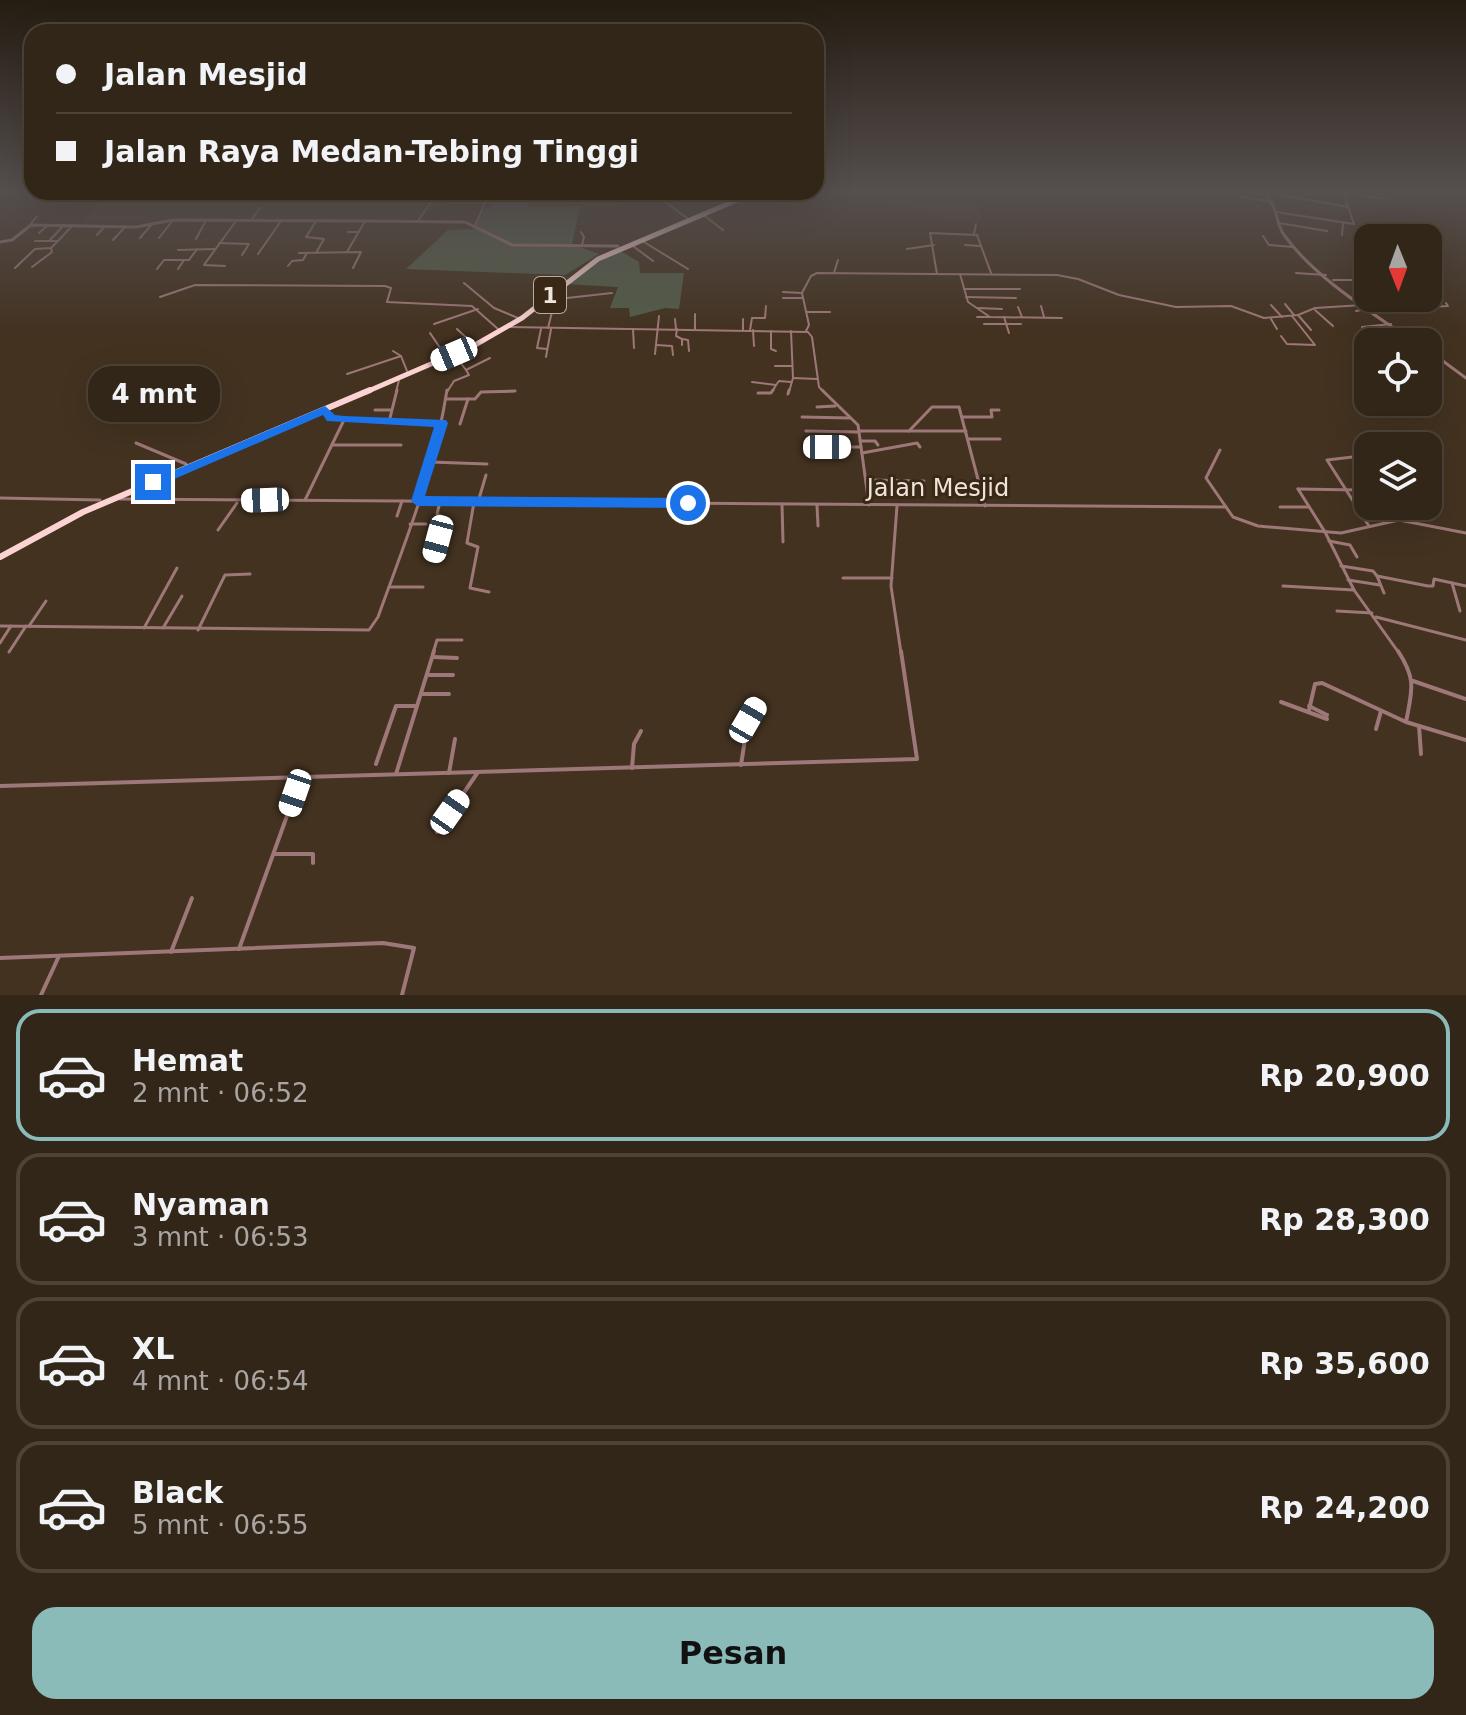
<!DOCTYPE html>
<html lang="id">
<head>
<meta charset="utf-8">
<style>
	:root { --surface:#322618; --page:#3d3225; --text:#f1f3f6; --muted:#a8a5a2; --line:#4d4337; --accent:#8bbbb9 }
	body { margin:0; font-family:"DejaVu Sans",sans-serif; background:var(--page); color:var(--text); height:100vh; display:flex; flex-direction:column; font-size:30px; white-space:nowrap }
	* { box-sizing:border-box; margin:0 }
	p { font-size:26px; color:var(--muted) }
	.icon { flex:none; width:44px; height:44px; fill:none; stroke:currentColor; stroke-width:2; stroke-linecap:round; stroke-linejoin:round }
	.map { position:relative; height:995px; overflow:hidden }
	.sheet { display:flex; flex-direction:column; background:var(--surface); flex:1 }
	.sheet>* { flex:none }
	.top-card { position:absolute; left:24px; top:24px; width:800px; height:176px; border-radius:24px; box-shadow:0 8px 32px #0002,0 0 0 2px var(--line); display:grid; align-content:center; height:176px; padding:0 32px; background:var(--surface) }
	.needle { width:52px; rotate:179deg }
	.fabs { position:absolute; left:1354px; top:224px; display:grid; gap:16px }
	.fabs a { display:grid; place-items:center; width:88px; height:88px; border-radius:16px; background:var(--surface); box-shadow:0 8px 32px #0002,0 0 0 2px var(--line); font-size:40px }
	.end { position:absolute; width:36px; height:36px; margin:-18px; border:10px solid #1a73e8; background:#fff; box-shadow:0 0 0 4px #fff }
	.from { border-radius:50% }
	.bubble { position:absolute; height:56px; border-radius:24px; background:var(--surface); box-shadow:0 8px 32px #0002,0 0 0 2px var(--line); font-size:26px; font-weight:700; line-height:56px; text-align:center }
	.car { position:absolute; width:24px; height:48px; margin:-24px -12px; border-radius:10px; box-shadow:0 0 6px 2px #0007; background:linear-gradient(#fff 24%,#345 0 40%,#fff 0 76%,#345 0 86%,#fff 0) }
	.top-card b { display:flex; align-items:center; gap:28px; height:76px; font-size:30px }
	.top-card b+b { border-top:2px solid var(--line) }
	.top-card i { width:20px; height:20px; background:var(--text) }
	ul { padding:14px 0 0; list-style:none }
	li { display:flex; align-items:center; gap:24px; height:132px; margin:0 16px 12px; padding:0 16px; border:4px solid var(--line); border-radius:24px }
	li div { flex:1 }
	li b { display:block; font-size:30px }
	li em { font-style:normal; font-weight:700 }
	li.active { border-color:var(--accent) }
	li>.icon { width:72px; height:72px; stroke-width:1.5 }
	.primary-button { display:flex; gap:16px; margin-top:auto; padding:16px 32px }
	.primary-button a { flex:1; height:92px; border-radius:24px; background:var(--accent); color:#111; font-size:32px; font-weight:700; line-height:92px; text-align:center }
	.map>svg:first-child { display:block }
	.built { fill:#4f3923 }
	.green { fill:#535c48 }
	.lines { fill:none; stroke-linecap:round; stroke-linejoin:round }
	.minor-far2 { stroke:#9e7778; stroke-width:2 }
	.minor-far1 { stroke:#9e7778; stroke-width:3 }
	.minor { stroke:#9e7778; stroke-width:4 }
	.tertiary { stroke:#9e7778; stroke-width:3 }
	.trunk-far1 { stroke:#fcd2d3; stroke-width:5 }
	.trunk { stroke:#fcd2d3; stroke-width:6 }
	.route { fill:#1a73e8 }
	.labels { text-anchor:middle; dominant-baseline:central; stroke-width:6; stroke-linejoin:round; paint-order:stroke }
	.shield { fill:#392816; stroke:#b8ac9e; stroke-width:2 }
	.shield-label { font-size:22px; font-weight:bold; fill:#efe4d9 }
	.street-label { font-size:24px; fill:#efe4d9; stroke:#392816 }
</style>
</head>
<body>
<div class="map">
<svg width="1466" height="995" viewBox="0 0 1466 995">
	<rect width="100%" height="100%" fill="#433220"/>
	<!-- built -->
	<g class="built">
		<path d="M2 191 32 192H629L615 206 448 203 411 220 82 223 104 193H0Z"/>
		<path d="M850 191H971L976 193 982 220H948Z"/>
	</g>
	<!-- green -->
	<g class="green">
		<path d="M503 192H533L528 207 580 206 572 244 599 254 565 275 406 269 448 230 475 229 484 209 490 207 496 198H502Z"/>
		<path d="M619 250 639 262 640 273H684L679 309 665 308 630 317 629 308H610L618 287 566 284 587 267Z"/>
	</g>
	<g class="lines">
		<!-- minor-far2 -->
		<g class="minor-far2">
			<path d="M1244 191 1268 195"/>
			<path d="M1265 192 1348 207 1344 191"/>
			<path d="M1345 192 1385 199"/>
			<path d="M665 195 661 199 687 218"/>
			<path d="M1237 196 1274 202"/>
			<path d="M1348 207 1354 224"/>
			<path d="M1276 212 1354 224"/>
			<path d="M702 214 723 230"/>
			<path d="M251 221 260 208"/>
			<path d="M316 221 306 237 324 239 316 253"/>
			<path d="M418 221 435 196"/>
			<path d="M1279 223 1327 231"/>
			<path d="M30 225 37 216"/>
			<path d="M475 226 489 193"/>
			<path d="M348 232H359"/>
			<path d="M581 232 584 237 582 245"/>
			<path d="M39 233 48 225"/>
			<path d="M974 234 976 224"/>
			<path d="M97 235 105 226"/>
			<path d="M1342 235 1343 223"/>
			<path d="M1263 236 1269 245 1293 247"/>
			<path d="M140 238 153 223"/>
			<path d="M159 238 173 220"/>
			<path d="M196 239 206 220"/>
			<path d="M50 240 64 225"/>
			<path d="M113 240 125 227"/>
			<path d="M35 241H58L73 225"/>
			<path d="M644 242 688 269"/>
			<path d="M219 243 249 244 242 255"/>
			<path d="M965 245 980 246"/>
			<path d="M633 246 653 261"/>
			<path d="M907 249 934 245"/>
			<path d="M178 250 215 249"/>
			<path d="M347 252 365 221"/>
			<path d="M299 253 361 252 353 268"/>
			<path d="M258 254 281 221"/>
			<path d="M225 266 204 265 236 221"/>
			<path d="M288 266 292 261 303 260 307 253"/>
			<path d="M32 267 52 252 51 248"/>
			<path d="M15 268 35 249 51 248 58 241"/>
			<path d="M157 269 164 260H189L197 249"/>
			<path d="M178 269 184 260"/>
			<path d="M834 273 838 260"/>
			<path d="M1296 273 1326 275"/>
			<path d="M937 274 930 233 977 235 991 273"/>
			<path d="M960 274 968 302 990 317 1062 318"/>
			<path d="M1333 280H1354"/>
			<path d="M464 283 494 308 518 318"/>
			<path d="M964 289H1020"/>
			<path d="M1428 291H1435"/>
			<path d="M783 292 802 293"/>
			<path d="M160 297 195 285 385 286 391 288 387 302 472 306 498 329"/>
			<path d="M966 297 1016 298"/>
			<path d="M783 298H802"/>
			<path d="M1353 298 1368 297"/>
			<path d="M1396 298 1399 301 1439 299"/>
			<path d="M549 300 612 293"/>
			<path d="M1399 301 1410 308 1448 306 1446 303"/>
			<path d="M1285 304 1294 315"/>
			<path d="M1271 305 1282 317"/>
			<path d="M1041 306 1044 317"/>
			<path d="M1018 307 1022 317"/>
			<path d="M978 308 1002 309"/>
			<path d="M1315 310 1333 326"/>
			<path d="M1356 311 1388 305"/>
			<path d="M807 312H830"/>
			<path d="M695 314V329"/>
			<path d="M1298 315 1311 330"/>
			<path d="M977 317H990"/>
			<path d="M1004 317 1009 333"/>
			<path d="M675 319 676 329"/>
			<path d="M743 319V330"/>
			<path d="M1271 319 1277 329"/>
			<path d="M434 324 478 309"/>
			<path d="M984 324H1021"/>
			<path d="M509 327 808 332 812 337 819 387 824 392"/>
			<path d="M1362 327 1391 324"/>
			<path d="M548 328 555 300"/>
			<path d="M457 329 472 343"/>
			<path d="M541 329 537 348 547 349"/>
			<path d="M633 329 634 348"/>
			<path d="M677 329 676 336 682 339V345"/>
			<path d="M750 330 752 318H765L766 306"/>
			<path d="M753 330 754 346"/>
			<path d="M771 331V349L776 351"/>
			<path d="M806 331 809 325 802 293 811 276 817 273 1057 275 1078 279 1119 295 1176 307 1231 306 1264 318 1298 315 1315 308 1363 305"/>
			<path d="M1399 331 1414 330"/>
			<path d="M430 333 445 355"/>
			<path d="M1281 336 1287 344 1315 345 1292 316"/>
			<path d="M682 339 688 340 689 351"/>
			<path d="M1410 340 1421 338"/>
			<path d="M656 345 672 346 673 355"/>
			<path d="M393 351 401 356"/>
			<path d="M454 354 466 370"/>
			<path d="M655 354 659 316"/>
			<path d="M546 357 551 329"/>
			<path d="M775 366H792"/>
			<path d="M347 374 401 356 407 371"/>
			<path d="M793 378 817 379"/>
			<path d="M752 382 776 385 779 381 791 382"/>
			<path d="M396 392 399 380"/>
			<path d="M447 392 454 381 469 375 466 370 490 358"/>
			<path d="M493 392 515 391"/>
			<path d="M772 392 776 385"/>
			<path d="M789 392 793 378 791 331"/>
		</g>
		<!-- minor-far1 -->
		<g class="minor-far1">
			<path d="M397 390 389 422 442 423"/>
			<path d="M822 390 858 425 869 505"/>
			<path d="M758 393H771L773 390"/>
			<path d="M788 394 789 390"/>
			<path d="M447 399H475L481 392 515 391"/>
			<path d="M817 407 835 406"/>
			<path d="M325 410 331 418 389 422"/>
			<path d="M375 410H391"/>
			<path d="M802 417 850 418"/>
			<path d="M963 417H992L991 410H999"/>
			<path d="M460 424 468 399"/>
			<path d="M806 431 859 432"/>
			<path d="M859 431H966"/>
			<path d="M909 431 932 407H959L985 506"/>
			<path d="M969 439H1000"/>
			<path d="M860 441H875L878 445"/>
			<path d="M136 443 186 464"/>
			<path d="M332 445H401"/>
			<path d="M808 447H861"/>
			<path d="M1220 450 1206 478 1226 507"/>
			<path d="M862 453 917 443 920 447"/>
			<path d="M1361 456 1327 460 1369 526"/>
			<path d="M430 462 487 464"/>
			<path d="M866 480 924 481"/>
			<path d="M1298 489 1325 532 1354 590 1399 653"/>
			<path d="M1298 489 1357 490 1356 482 1368 479"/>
			<path d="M868 494 882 491"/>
			<path d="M0 498 100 500"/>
			<path d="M120 499 1226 507 1233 517 1258 526 1341 533 1399 520 1466 533"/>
			<path d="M305 500 344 420"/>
			<path d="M474 502 467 543 478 547 470 588 489 592"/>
			<path d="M478 502 486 475"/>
			<path d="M782 504 783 542"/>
			<path d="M817 505 818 526"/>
			<path d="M897 506 891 586 901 653"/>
			<path d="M1280 507H1309"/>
			<path d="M260 511 265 500"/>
			<path d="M397 516 402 501"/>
			<path d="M410 524H426"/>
			<path d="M218 530 237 503"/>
			<path d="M1329 541 1350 545 1357 557"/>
			<path d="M432 560 443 517 437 514 440 502"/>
			<path d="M1341 566 1373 571 1377 576"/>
			<path d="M843 578H892"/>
			<path d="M1348 580 1380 585"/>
			<path d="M1452 583 1460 611"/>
			<path d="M1283 586 1354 590"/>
			<path d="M389 587H423"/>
			<path d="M1384 593 1377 576 1428 586H1433L1434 579 1466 586"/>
			<path d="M1337 611 1372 613"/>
			<path d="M1376 617 1466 640"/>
			<path d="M0 626 369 630 378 617C405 542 435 469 447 390"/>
			<path d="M29 626 46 601"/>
			<path d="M144 628 177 568"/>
			<path d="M163 628 182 596"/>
			<path d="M198 630 225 575 250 574"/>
			<path d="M0 643 11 626"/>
			<path d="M9 652 26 626"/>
			<path d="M433 653 437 640H462"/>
		</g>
		<!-- minor -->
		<g class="minor">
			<path d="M1398 651C1417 680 1412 690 1406 722"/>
			<path d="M433 657 457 658"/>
			<path d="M429 675H453"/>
			<path d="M1413 681 1466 699"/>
			<path d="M422 694H449"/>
			<path d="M1281 702 1327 719"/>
			<path d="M1309 706 1327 715"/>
			<path d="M1309 710 1315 684 1322 683 1406 722 1466 740"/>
			<path d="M1419 726 1421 754"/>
			<path d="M1376 729 1381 711"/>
			<path d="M376 764 396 706H415"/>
			<path d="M741 765 748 720 758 702"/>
			<path d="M632 768 634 744 641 731"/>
			<path d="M449 773 455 739"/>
			<path d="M396 774 434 651"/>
			<path d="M0 786 917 759 901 651"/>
			<path d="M437 832 478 772"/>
			<path d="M275 854H313V863"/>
			<path d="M239 949 301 777"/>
			<path d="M171 952 192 898"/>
			<path d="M0 958 383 943 414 948 402 995"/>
			<path d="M41 995 59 956"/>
		</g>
		<!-- tertiary -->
		<g class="tertiary">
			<path d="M1263 191C1280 210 1274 220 1284 235 1316 279 1370 311 1414 342"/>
			<path d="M0 242 12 240 31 225 136 227 173 220 365 221 465 222 512 245 618 246"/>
			<path d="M1428 350 1466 378"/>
		</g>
		<!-- trunk-far1 -->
		<path class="trunk-far1" d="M366 392 475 345 522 318 598 259 756 192"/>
		<!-- trunk -->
		<path class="trunk" d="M0 557 83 512 370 390"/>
	</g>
	<!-- sky -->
	<linearGradient id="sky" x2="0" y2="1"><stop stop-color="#251c12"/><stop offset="0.58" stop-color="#554f4e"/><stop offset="1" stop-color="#554f4e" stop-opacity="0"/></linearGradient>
	<rect width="1466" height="330" fill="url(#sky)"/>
	<!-- route -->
	<path class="route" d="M325 406 335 415 344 416 446 420 448 423 425 496 688 498 694 503 688 508 417 506 411 501 434 427 327 421 323 415 158 486H149L147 482Z"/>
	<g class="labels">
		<!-- shield labels -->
		<rect class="shield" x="534" y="277" width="32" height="36" rx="6"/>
		<g class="shield-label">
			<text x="550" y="295">1</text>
		</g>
		<!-- street labels -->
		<g class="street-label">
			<text x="938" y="488">Jalan Mesjid</text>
		</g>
	</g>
</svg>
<div class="fabs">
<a><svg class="needle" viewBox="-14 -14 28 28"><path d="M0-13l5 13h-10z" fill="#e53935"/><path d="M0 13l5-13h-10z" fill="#a8a5a2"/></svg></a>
<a><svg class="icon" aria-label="locate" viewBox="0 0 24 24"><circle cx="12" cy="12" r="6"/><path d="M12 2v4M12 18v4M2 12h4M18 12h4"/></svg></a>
<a><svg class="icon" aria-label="layers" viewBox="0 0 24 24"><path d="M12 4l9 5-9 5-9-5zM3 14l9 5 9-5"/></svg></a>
</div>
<i class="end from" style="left:688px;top:503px"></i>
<i class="end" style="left:153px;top:482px"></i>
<div class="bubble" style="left:88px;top:366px;width:132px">4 mnt</div>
<i class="car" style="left:454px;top:354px;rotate:247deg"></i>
<i class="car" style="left:827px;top:447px;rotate:90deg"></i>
<i class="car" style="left:265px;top:500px;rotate:268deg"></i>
<i class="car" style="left:438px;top:539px;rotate:195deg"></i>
<i class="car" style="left:748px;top:720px;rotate:30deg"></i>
<i class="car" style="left:295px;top:793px;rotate:199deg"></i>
<i class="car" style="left:450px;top:812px;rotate:35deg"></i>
<div class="top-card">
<b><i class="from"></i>Jalan Mesjid</b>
<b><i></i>Jalan Raya Medan-Tebing Tinggi</b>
</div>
</div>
<section class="sheet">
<ul>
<li class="active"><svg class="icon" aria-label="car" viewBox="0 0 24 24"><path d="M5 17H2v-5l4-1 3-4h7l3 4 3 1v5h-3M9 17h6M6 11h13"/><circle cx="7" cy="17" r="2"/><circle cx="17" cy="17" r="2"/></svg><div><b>Hemat</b><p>2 mnt · 06:52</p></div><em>Rp 20,900</em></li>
<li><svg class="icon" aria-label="car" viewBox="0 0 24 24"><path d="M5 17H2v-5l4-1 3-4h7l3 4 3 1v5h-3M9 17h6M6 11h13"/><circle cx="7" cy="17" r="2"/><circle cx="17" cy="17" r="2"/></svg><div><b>Nyaman</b><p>3 mnt · 06:53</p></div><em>Rp 28,300</em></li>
<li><svg class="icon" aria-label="car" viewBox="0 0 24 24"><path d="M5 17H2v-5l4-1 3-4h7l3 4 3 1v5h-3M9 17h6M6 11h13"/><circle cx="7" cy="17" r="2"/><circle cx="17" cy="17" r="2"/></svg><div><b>XL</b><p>4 mnt · 06:54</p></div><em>Rp 35,600</em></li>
<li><svg class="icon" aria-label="car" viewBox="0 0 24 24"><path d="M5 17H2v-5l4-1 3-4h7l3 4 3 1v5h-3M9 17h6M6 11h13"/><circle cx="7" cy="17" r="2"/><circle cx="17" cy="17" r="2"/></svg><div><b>Black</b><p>5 mnt · 06:55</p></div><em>Rp 24,200</em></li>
</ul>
<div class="primary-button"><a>Pesan</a></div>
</section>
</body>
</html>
